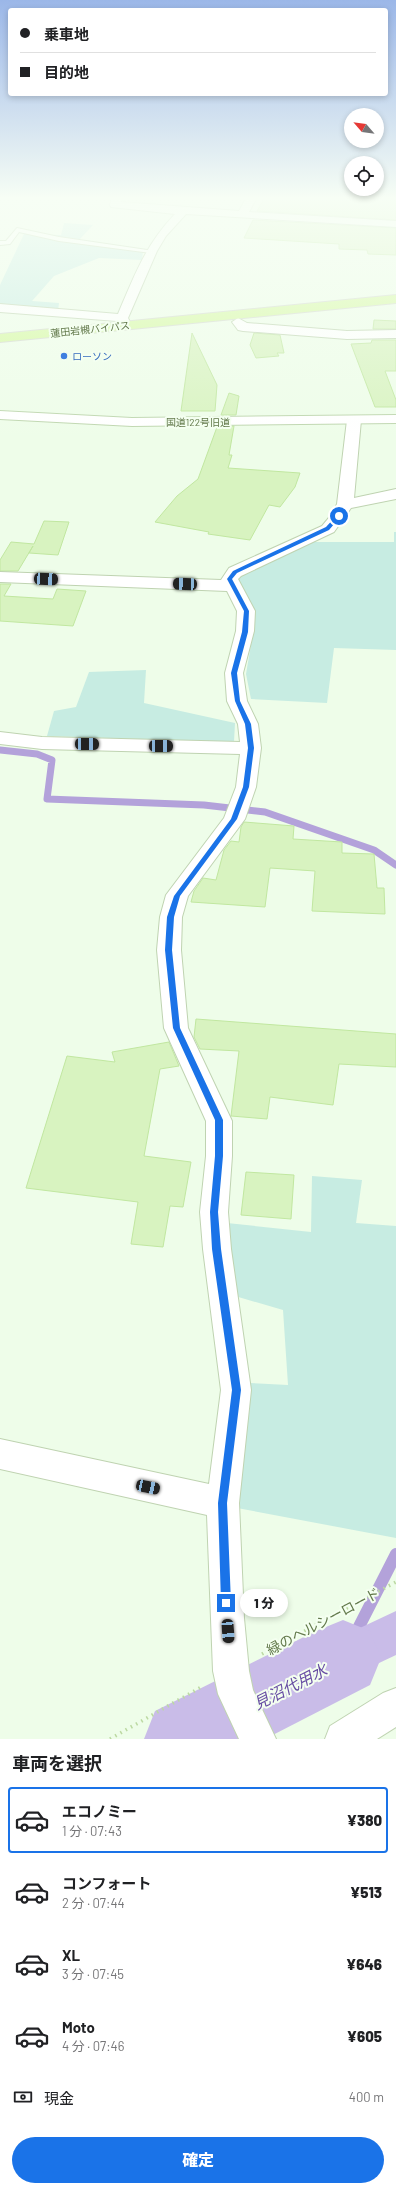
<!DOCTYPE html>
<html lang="ja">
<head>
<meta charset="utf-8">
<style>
	:root { --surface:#fff; --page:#f2f2f2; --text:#202124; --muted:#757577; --line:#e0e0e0; --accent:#1a73e8 }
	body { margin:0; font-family:Barlow,"Noto Sans JP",sans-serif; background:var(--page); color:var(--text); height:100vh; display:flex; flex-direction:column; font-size:15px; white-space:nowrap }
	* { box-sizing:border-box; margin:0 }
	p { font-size:13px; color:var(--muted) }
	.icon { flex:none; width:22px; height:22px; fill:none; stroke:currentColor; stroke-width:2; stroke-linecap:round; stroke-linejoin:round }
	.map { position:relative; height:1739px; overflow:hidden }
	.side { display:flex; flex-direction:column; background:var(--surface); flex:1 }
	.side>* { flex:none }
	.top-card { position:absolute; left:8px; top:8px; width:380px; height:88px; border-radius:4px; box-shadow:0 2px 6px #0003; display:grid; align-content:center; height:88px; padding:0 12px; background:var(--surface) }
	.needle { width:26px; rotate:298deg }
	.buttons { position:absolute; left:344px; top:108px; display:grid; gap:8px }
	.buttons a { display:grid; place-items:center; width:40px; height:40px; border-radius:50%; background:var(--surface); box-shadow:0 2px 6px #0003; font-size:20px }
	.end { position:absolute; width:18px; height:18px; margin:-9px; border:5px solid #1a73e8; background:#fff; box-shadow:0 0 0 2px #fff }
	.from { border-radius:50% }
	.bubble { position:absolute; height:28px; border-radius:14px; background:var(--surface); box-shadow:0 2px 6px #0003; font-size:13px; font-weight:800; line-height:28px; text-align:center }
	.car { position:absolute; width:12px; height:24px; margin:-12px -6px; border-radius:5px; box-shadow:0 0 3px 1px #0007; background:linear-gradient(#222 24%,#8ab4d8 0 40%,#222 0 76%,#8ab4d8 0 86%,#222 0) }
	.top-card b { display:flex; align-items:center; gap:14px; height:38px; font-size:15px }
	.top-card b+b { border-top:1px solid var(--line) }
	.top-card i { width:10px; height:10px; background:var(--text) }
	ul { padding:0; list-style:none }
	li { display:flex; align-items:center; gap:12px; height:66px; margin:0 8px 6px; padding:0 4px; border:2px solid transparent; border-radius:4px }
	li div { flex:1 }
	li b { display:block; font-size:15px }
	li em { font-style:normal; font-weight:800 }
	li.current { border-color:var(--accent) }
	li>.icon { width:36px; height:36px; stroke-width:1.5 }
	h2 { padding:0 12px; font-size:18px; line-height:48px }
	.pay { display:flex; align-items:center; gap:10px; height:44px; padding:0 12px; font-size:15px }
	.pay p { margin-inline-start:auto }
	.primary-button { display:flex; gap:8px; margin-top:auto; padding:8px 12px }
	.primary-button a { flex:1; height:46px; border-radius:24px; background:var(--accent); color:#fff; font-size:16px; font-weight:800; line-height:46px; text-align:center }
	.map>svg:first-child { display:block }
	.green { fill:#c7ece2 }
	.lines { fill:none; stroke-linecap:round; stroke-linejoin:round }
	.stream-far1 { stroke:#b3a2da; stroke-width:7 }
	.stream { stroke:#b3a2da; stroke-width:12 }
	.canal { fill:#c9bce8; fill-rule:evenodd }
	.river { fill:#c9bce8; fill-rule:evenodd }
	.building { fill:#d8f3c0; stroke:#c1e7a0 }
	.lane-casing { stroke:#bfd3b1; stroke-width:2 }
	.street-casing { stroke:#bfd3b1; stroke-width:2 }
	.secondary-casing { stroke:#bed6ae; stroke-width:2 }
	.highway-casing { stroke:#d3d9cd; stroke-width:2 }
	.path { stroke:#bcd9a2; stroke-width:3.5; stroke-dasharray:1.5 4.5; stroke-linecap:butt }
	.lane { fill:#fff; fill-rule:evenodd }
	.street { fill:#fff; fill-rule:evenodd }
	.secondary { fill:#fff; fill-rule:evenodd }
	.highway { fill:#d4f89f; fill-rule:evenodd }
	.route { fill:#1a73e8 }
	.shop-dot { fill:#3f7fe0; stroke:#f4fff0; stroke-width:1.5 }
	.labels { text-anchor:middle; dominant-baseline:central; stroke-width:4; stroke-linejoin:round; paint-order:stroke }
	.far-street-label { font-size:10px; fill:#62794b; stroke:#f4fff0 }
	.far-shop-label { font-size:10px; fill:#366cbe; stroke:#f4fff0; text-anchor:start }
	.near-street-label { font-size:14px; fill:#62794b; stroke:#f4fff0 }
	.near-water-label { font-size:16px; font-style:italic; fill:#674da3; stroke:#f4fff0 }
</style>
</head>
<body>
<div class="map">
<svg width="396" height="1739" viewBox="0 0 396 1739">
	<rect width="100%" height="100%" fill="#eefde9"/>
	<!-- green -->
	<g class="green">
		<path d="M64 223 93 225 78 241 126 247 143 251 142 260 99 258 54 276 32 301 59 303 58 311 0 306V285L24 234 61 235Z"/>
		<path d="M394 532H396V650L334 648 327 703 251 699 246 674 253 633 239 589 237 572 310 542H394Z"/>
		<path d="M146 670 144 703 235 723 234 742 47 736 54 711 76 707 89 672Z"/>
		<path d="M312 1176 362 1180 356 1223 396 1226V1538L237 1508 249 1383 288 1385 283 1310 235 1296 227 1223 311 1232Z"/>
	</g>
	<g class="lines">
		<!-- stream-far1 -->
		<path class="stream-far1" d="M0 750 37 754 52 760 47 799 204 805 265 812 374 850 396 865"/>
		<!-- stream -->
		<path class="stream" d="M343 1658 396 1554"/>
		<!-- canal -->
		<path class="canal" d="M396 1611V1655L343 1680 328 1673 321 1658 328 1643Z"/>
		<!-- river -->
		<path class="river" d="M343 1620 370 1631 381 1658 370 1685 265 1739H144L155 1711 316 1631Z"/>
	</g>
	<!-- building -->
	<g class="building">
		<path d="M265 197H396V220L257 211Z"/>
		<path d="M253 220 396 228V255L368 254 367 250 339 249V244L244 238Z"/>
		<path d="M374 320 396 321V329H373Z"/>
		<path d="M192 333 217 385 215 411H181Z"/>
		<path d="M254 333 280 335 284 353H277L279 356 256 358 250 345Z"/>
		<path d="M372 340H396V371H385L396 400V407H375L351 344 371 343Z"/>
		<path d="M229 393 239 396 236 415H221Z"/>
		<path d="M234 426 229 455H232L228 468 300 473 295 487 280 507 269 505 250 540 208 534 209 532 155 522 177 496 198 479 217 427Z"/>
		<path d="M44 521 69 522 58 555 29 553 33 546 18 571H0V560L11 542 34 544Z"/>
		<path d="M0 584H11L4 596 53 599 57 589 86 591 73 626 0 621Z"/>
		<path d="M244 822 294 826 293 839 342 842V853L374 854 377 888H384L385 914 312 911 315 871 270 868 265 907 191 902 194 891 203 878 216 880 224 850 231 841 239 842 241 827Z"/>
		<path d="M196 1019 396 1034V1067L339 1064 333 1105 270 1097 267 1119 231 1116 239 1051 200 1049 194 1037Z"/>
		<path d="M169 1042 179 1066 160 1069 144 1156 191 1162 183 1207 170 1206 163 1247 131 1244 138 1202 26 1188 67 1056 115 1062 112 1052Z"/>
		<path d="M246 1172 294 1175 291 1219 241 1215Z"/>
	</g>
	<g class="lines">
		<defs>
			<path id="lane" d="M17 228 59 237 154 251 151 253 59 241 19 232 10 244 0 245V241H6Z"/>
			<g id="street">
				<path d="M112 197H122L121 202 239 211 247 197H257L249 212 396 221V227L186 214 166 236 157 251 128 318 132 326 131 329H121L117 321 0 312V304L118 314C135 274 145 246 175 214L111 207 110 205Z"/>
				<path d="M238 318 247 323 347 331 396 330V338L347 339 243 331 238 330 232 322Z"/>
				<path d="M354 416 361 420 354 498 396 489V499L351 508 334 532 241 576 238 579 255 611 254 631 243 673 247 701 258 724 261 748 256 787 245 819 188 896 182 917 181 950 188 1028 232 1121V1156L228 1212 231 1249 251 1390 239 1503 244 1618 249 1671 253 1690 276 1739H239L218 1694 213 1671 207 1515 0 1469V1439L209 1484 221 1390 203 1249 200 1212 206 1156V1121L164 1028 157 950 160 917 166 895 224 818 236 787 240 754 42 749 0 744V732L42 737 240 742 238 724 227 701 225 673 236 631 237 611 227 591 0 582V572L221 580 229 568 322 526 332 514 337 504 347 420Z"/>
				<path d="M396 1688V1727L377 1739H325L330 1726 383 1693Z"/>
			</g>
			<path id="secondary" d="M0 411 132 418 396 415V423L132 426 0 419Z"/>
			<path id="highway" d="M396 295V303L0 342V334Z"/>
		</defs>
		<!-- lane casing -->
		<use href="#lane" class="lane-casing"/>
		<!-- street casing -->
		<use href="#street" class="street-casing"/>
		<!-- secondary casing -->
		<use href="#secondary" class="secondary-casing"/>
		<!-- highway casing -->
		<use href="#highway" class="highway-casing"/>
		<!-- path -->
		<g class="path">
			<path d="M262 1654 396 1582"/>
			<path d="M110 1739 203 1686"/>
		</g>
		<!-- lane -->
		<use href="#lane" class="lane"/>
		<!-- street -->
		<use href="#street" class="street"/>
		<!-- secondary -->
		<use href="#secondary" class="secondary"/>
		<!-- highway -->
		<use href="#highway" class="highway"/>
	</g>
	<!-- sky -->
	<linearGradient id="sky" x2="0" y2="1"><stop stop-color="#9bb7e8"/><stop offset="0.45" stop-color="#f7fef5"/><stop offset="1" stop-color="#f7fef5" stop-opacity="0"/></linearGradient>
	<rect width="396" height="440" fill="url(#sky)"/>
	<!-- route -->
	<path class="route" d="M337 515 341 516 329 530 237 573 232 579 249 611 248 632 237 673 240 701 251 724 254 748 249 787 237 819 180 896 174 917 172 950 180 1028 223 1120V1156L218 1212 221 1249 241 1390 227 1503 231 1603 226 1608 221 1603 218 1503 232 1390 212 1249 210 1212 215 1156V1120L173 1028 165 950 167 917 174 896 231 819 243 787 248 748 245 724 235 701 231 673 242 632 244 611 227 579 233 571 326 527Z"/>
	<!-- markers -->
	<circle class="shop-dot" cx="64" cy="356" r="4"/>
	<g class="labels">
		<!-- far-street labels -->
		<g class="far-street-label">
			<text transform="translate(90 329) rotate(-6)">蓮田岩槻バイパス</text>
			<text x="198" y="422">国道122号旧道</text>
		</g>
		<!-- far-shop labels -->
		<g class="far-shop-label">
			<text x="72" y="356">ローソン</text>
		</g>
		<!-- near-street labels -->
		<g class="near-street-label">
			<text transform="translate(323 1621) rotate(-28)">緑のヘルシーロード</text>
		</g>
		<!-- near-water labels -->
		<g class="near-water-label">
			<text transform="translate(290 1686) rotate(-27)">見沼代用水</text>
		</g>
	</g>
</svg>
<div class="buttons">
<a><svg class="needle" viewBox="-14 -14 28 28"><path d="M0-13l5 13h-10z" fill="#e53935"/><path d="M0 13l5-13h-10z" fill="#757577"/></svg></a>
<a><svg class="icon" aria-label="locate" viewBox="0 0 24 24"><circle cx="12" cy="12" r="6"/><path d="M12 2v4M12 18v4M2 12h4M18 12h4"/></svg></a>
</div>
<i class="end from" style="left:339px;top:516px"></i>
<i class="end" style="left:226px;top:1603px"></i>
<div class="bubble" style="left:240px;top:1589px;width:48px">1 分</div>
<i class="car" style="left:46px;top:579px;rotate:93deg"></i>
<i class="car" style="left:185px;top:584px;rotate:272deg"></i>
<i class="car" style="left:87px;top:744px;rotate:91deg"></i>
<i class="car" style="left:161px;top:746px;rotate:91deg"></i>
<i class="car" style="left:148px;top:1487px;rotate:102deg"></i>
<i class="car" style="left:228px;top:1631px;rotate:176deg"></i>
<div class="top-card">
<b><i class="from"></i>乗車地</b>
<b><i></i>目的地</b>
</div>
</div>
<section class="side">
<h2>車両を選択</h2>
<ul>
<li class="current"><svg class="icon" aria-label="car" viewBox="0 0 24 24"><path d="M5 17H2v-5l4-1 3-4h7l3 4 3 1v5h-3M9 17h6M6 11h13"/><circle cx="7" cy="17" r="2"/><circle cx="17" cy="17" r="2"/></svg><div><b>エコノミー</b><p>1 分 · 07:43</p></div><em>¥380</em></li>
<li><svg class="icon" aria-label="car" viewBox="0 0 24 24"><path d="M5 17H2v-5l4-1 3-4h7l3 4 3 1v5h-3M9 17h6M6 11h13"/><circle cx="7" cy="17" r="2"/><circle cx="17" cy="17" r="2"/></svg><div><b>コンフォート</b><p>2 分 · 07:44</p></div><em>¥513</em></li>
<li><svg class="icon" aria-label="car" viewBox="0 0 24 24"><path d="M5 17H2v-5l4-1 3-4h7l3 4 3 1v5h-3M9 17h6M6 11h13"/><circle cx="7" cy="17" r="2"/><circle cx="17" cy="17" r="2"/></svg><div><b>XL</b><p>3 分 · 07:45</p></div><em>¥646</em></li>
<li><svg class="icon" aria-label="car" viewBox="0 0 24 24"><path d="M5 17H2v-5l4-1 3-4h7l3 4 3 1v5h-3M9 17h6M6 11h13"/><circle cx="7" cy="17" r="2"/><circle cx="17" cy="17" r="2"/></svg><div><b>Moto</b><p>4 分 · 07:46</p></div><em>¥605</em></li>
</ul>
<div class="pay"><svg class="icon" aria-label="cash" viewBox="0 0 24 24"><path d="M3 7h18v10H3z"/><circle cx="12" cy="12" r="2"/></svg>現金<p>400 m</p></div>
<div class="primary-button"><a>確定</a></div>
</section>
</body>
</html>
